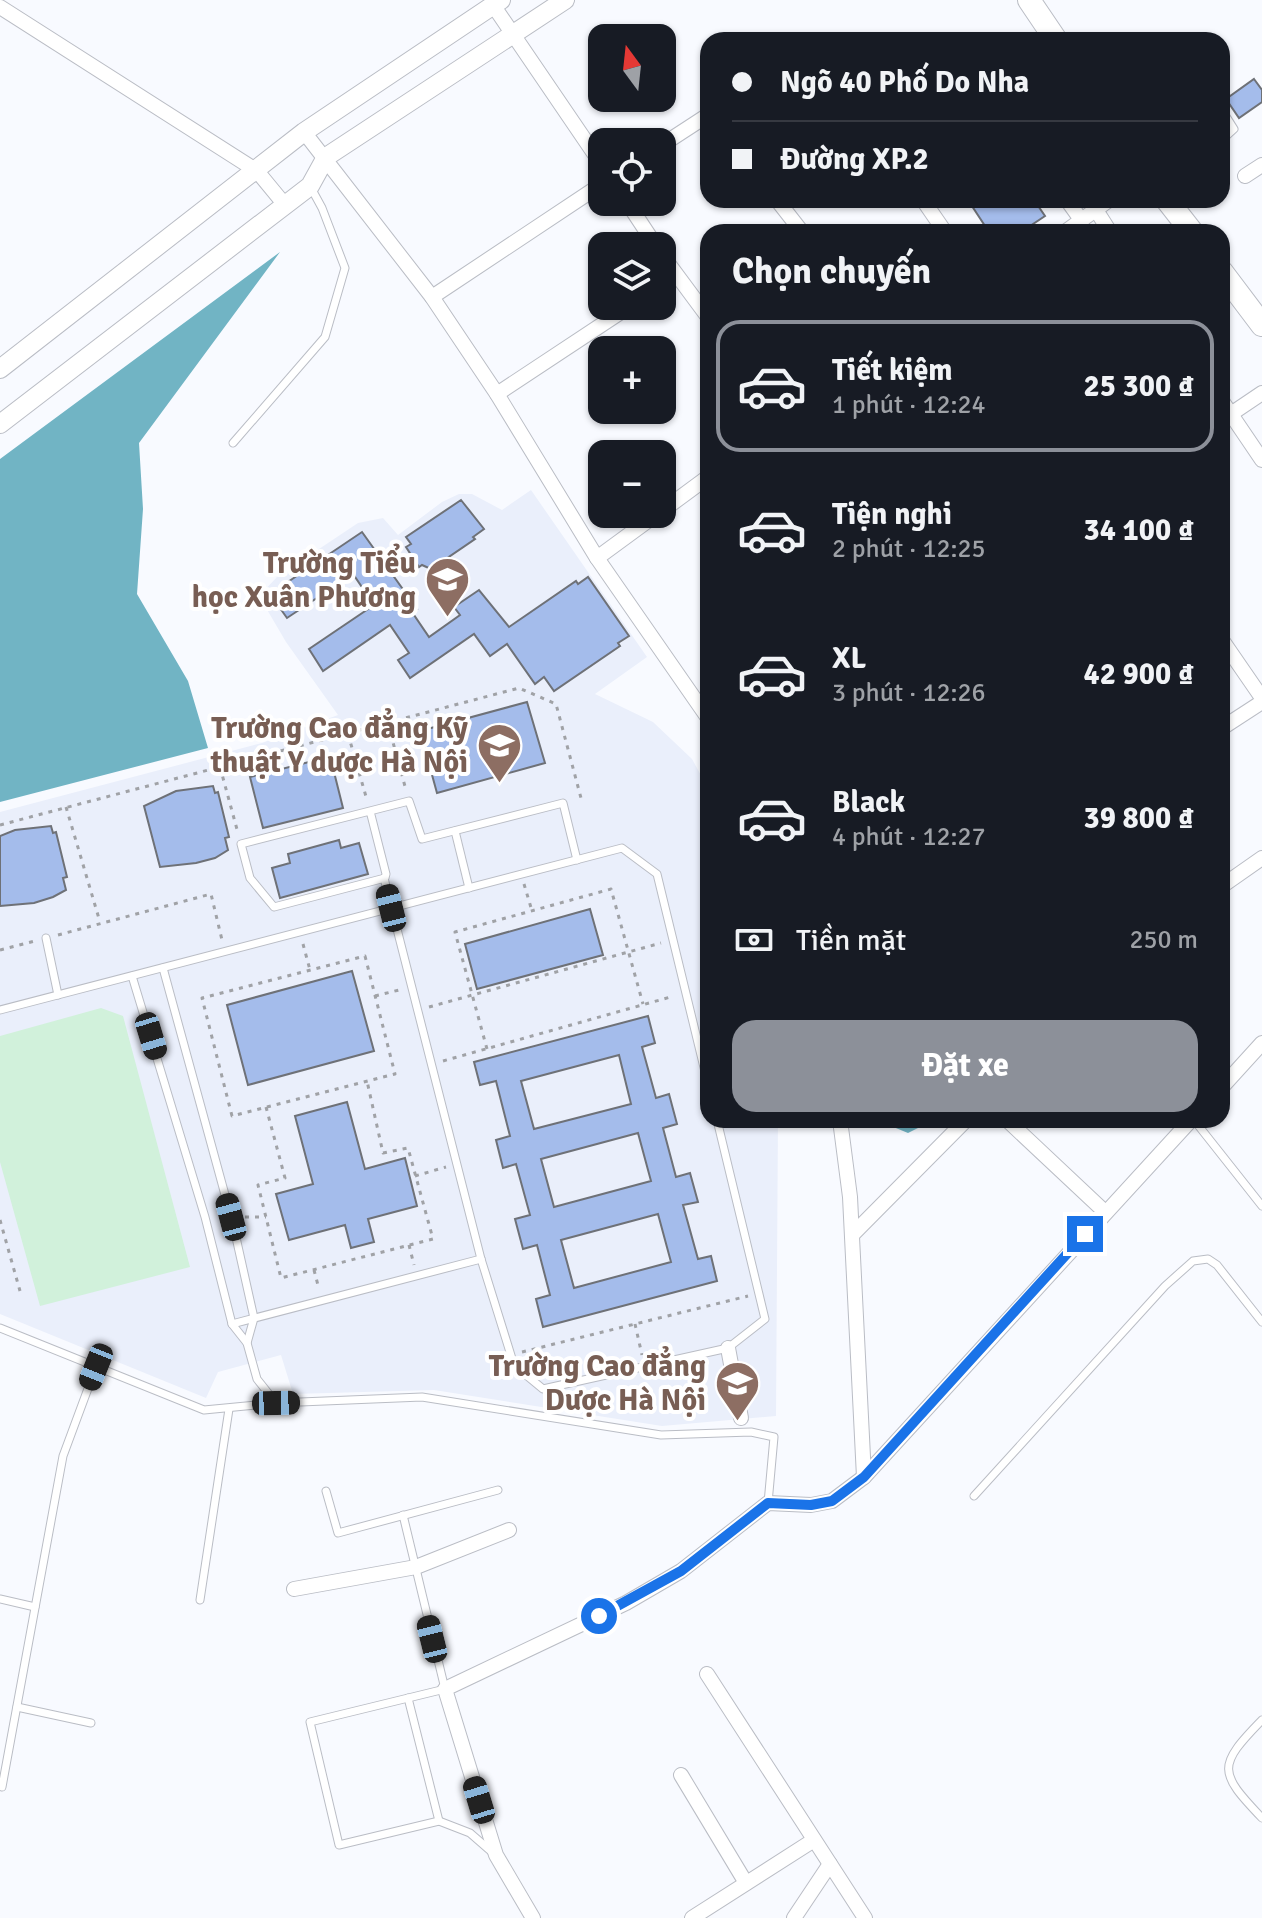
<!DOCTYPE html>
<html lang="vi">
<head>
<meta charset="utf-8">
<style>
	:root { --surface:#171b24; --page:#242831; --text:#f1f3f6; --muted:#9ea1a6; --line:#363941; --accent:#8c9099 }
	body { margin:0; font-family:Signika,sans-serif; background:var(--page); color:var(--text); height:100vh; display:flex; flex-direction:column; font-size:30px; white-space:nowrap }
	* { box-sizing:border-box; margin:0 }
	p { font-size:26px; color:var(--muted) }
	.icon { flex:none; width:44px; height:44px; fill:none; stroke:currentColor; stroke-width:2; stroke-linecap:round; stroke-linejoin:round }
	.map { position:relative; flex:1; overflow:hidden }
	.side { position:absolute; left:700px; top:224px; width:530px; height:904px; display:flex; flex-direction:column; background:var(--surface); border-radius:24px; box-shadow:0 2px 6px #0004 }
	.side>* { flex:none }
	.top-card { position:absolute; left:700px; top:32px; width:530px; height:176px; border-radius:24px; box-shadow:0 2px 6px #0004; display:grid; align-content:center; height:176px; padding:0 32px; background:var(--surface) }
	.needle { width:52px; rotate:345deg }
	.tools { position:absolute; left:588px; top:24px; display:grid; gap:16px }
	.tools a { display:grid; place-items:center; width:88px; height:88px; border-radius:16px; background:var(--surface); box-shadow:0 2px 6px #0004; font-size:40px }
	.end { position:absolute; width:36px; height:36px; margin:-18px; border:10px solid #1a73e8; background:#fff; box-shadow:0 0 0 4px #fff }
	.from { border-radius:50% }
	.car { position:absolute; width:24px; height:48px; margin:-24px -12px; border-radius:10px; box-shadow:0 0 6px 2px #0007; background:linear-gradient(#222 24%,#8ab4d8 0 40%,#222 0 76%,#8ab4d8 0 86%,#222 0) }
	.top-card b { display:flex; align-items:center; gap:28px; height:76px; font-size:30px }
	.top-card b+b { border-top:2px solid var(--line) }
	.top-card i { width:20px; height:20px; background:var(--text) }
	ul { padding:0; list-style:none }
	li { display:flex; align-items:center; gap:24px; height:132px; margin:0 16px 12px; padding:0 16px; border:4px solid transparent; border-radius:24px }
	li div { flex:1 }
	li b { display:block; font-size:30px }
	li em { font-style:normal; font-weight:800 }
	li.on { border-color:var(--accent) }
	li>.icon { width:72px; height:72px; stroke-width:1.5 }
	h2 { padding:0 32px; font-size:36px; line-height:96px }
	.pay { display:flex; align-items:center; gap:20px; height:88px; padding:0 32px; font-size:30px }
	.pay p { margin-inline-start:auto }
	.button { display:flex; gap:16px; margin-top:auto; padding:16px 32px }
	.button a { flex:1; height:92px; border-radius:24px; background:var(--accent); color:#fff; font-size:32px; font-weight:800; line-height:92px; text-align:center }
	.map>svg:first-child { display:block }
	.built { fill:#eaeffb }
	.green { fill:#d1f1db }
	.water { fill:#71b4c4 }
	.building { fill:#a4bceb; stroke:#6e7177; stroke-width:2; fill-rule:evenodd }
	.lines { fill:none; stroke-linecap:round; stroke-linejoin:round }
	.service-casing { stroke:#babdc5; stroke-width:9 }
	.minor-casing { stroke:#babdc5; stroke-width:16 }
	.tertiary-casing { stroke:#babdc5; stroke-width:20 }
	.primary-casing { stroke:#babdc5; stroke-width:24 }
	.path { stroke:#a0a2a6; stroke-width:3; stroke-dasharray:4 6; stroke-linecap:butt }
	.service { stroke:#fff; stroke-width:7 }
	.minor { stroke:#fff; stroke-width:14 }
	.tertiary { stroke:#fff; stroke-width:18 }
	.primary { stroke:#fff; stroke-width:22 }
	.route { stroke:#1a73e8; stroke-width:10 }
	.labels { text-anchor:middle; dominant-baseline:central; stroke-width:8; stroke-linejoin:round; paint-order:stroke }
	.education-label { font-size:30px; font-weight:bold; fill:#785e54; stroke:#fff; text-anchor:end }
</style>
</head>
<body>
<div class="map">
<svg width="1262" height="1918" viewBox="0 0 1262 1918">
	<rect width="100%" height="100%" fill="#f8faff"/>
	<!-- built -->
	<path class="built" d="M531 490 647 657 595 694 653 722 692 759 708 788V1120H778L776 1416 662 1426 434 1390 293 1394 281 1355 218 1372 206 1398 0 1314V812L262 743 338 715 286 642 259 596 277 577 358 523 383 518 398 535 442 502 459 494H472L502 510Z"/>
	<!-- green -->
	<path class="green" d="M101 1008 123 1016 190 1267 40 1306 0 1162V1036Z"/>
	<!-- water -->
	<g class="water">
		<path d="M280 252 139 443 143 509 137 594 188 681 208 748 0 802V459Z"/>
		<path d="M884 1120H934L908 1133 886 1124Z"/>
	</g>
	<!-- building -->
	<g class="building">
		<path d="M1254 79 1262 90V102L1239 118 1226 99Z"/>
		<path d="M968 200H1034L1045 216 1021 232H989Z"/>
		<path d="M461 500 484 529 473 537 475 539 431 569 422 565 419 567 406 547 411 544 406 537Z"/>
		<path d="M362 532 417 609 412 612 429 637 460 615 454 607 479 590 509 627 576 581 578 584 588 577 629 636 618 643 620 646 554 691 544 677 535 684 507 644 490 656 474 634 410 678 398 660 409 653 390 625 323 671 309 649 374 605 353 574 287 618 270 594Z"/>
		<path d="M527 702 545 763 437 793 420 731Z"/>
		<path d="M317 760 320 772 333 768 343 808 263 828 250 777Z"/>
		<path d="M213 786 215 793 218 792 229 837 225 838 228 850 215 858 196 863 160 867 144 806 176 791Z"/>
		<path d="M51 826 53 833 56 832 67 877 63 878 66 890 53 897 34 903 0 906V836L15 830Z"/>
		<path d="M339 840 341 848 359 843 368 874 280 898 272 868 290 863 288 854Z"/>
		<path d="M590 909 603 955 477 989 465 944Z"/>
		<path d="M352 971 374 1051 248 1085 227 1005Z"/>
		<path d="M648 1016 655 1043 642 1047 656 1098 669 1094 677 1124 663 1128 676 1177 690 1173 698 1202 683 1205 698 1259 711 1256 717 1281 543 1327 536 1299 550 1295 537 1245 523 1249 515 1219 530 1215 516 1164 503 1168 496 1140 510 1136 496 1081 480 1085 474 1062ZM619 1055 631 1104 534 1129 521 1081ZM638 1133 651 1181 554 1207 541 1159ZM658 1214 671 1262 574 1288 561 1240Z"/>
		<path d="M347 1102 365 1169 405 1158 417 1206 368 1219 374 1242 351 1248 345 1225 289 1240 276 1194 313 1184 295 1116Z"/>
	</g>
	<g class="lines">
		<defs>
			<g id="service">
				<path d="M1222 110 1234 129 1222 140"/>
				<path d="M233 443 325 337 345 268 322 208 310 186"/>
				<path d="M370 811 386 874 385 878 274 907 250 878 241 844 409 801 422 839 563 803 577 860"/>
				<path d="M455 831 469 888"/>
				<path d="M384 878 481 1259 514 1365 543 1389 728 1348 765 1319 717 1120"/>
				<path d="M46 938 58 995"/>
				<path d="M163 968 233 1224 254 1318 247 1343"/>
				<path d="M132 976 205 1217 232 1324 247 1343 257 1379 276 1403"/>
				<path d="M0 1010 622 848 657 874 708 1084"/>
				<path d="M1194 1120 1262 1206"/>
				<path d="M232 1324 481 1259"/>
				<path d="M0 1328 204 1410 276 1403 422 1397 661 1435 751 1432 774 1437 768 1503"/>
				<path d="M326 1491 338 1533 498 1490"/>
				<path d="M974 1496 1165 1286 1193 1261 1208 1259 1217 1265 1262 1322"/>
				<path d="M403 1515 445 1689 310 1722 339 1845 439 1821 470 1833 493 1853"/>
				<path d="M0 1599 35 1607"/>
				<path d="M200 1600 229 1409"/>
				<path d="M408 1698 439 1821"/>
				<path d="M17 1707 91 1723"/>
				<path d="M1262 1720C1217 1766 1218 1772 1262 1818"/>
				<path d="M2 1787 63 1456 96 1367"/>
			</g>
			<g id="minor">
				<path d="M493 5 602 165"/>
				<path d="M0 7 257 171 285 205"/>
				<path d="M304 132 432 297 497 394 597 558 708 718"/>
				<path d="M662 145 708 115"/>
				<path d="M1245 176 1262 165"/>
				<path d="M777 200 802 232"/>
				<path d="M923 200 945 232"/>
				<path d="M1067 200 1082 221"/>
				<path d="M627 202 656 246"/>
				<path d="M1096 210 1110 232"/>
				<path d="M1065 232 1109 200"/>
				<path d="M662 255 708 317"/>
				<path d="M662 285 676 276"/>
				<path d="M432 297 602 184"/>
				<path d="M497 394 630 306"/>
				<path d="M1222 401 1262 460"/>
				<path d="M1222 420 1262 393"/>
				<path d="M662 511 708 477"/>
				<path d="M597 558 657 514"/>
				<path d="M1222 640 1262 698"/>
				<path d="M1222 728 1262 702"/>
				<path d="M1222 886 1262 858"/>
				<path d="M1222 1087 1262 1043"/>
				<path d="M840 1120 850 1197 864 1477"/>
				<path d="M1007 1120 1105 1212"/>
				<path d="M852 1235 966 1120"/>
				<path d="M728 1348 741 1418"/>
				<path d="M294 1589 416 1567 509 1530"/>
				<path d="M707 1674 865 1918"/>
				<path d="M681 1775 746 1883"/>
				<path d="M533 1918 496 1855 445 1689 626 1603 681 1571 768 1503 811 1505 832 1501 864 1477 1191 1120"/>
				<path d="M692 1918 814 1840"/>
				<path d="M794 1918 830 1864"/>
			</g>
			<g id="tertiary">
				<path d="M0 369 304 132 501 0"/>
				<path d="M0 424 310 186 326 157 565 0"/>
			</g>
			<g id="primary">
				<path d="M1029 0 1056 40"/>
				<path d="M1167 200 1192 232"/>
				<path d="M1222 272 1262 325"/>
			</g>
		</defs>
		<!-- service casing -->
		<use href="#service" class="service-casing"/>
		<!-- minor casing -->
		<use href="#minor" class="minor-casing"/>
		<!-- tertiary casing -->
		<use href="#tertiary" class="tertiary-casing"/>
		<!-- primary casing -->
		<use href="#primary" class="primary-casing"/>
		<!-- path -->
		<g class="path">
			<path d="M388 724 406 790"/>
			<path d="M348 734 367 800"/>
			<path d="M220 767 238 833"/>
			<path d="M66 807 100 922"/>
			<path d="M0 825 519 688 556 704 581 798 576 800"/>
			<path d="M524 884 532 911"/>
			<path d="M58 935 211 894 222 940"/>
			<path d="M303 944 310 970"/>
			<path d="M0 950 35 941"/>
			<path d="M365 956 395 1074 232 1116 202 998Z"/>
			<path d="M375 996 399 990"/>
			<path d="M429 1007 661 943"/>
			<path d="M487 1049 455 932 611 889 643 1004"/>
			<path d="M443 1061 674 996"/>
			<path d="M266 1107 285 1178 258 1185 281 1278 433 1239 408 1148 383 1153 367 1081"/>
			<path d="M415 1176 446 1167"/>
			<path d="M245 1217H266"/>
			<path d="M0 1220 20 1291"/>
			<path d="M409 1245 414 1265"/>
			<path d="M314 1270 319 1289"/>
			<path d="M635 1324 642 1355"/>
			<path d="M522 1352 748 1296"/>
		</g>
		<!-- service -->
		<use href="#service" class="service"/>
		<!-- minor -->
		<use href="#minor" class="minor"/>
		<!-- tertiary -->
		<use href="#tertiary" class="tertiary"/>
		<!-- primary -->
		<use href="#primary" class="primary"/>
	</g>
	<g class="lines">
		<!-- route -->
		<path class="route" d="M599 1616 681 1571 768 1503 811 1505 832 1501 864 1477 1085 1234"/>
	</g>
	<!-- icons -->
	<defs>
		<symbol id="school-pin" viewBox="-11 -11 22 30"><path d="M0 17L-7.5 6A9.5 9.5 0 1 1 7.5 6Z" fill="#8d6e63" stroke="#fff"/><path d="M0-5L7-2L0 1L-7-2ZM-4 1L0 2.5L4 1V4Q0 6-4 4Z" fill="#fff"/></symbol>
		<symbol id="university-pin" viewBox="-11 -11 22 30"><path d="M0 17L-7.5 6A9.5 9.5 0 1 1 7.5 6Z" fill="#8d6e63" stroke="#fff"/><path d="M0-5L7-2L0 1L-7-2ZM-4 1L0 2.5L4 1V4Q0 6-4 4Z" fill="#fff"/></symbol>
	</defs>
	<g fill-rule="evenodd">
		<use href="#school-pin" x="422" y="554" width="51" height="69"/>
		<use href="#university-pin" x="474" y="720" width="51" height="69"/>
		<use href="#university-pin" x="712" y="1358" width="51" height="69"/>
	</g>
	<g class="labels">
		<!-- education labels -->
		<g class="education-label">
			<text x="416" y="563">Trường Tiểu<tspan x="416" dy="34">học Xuân Phương</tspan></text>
			<text x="468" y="728">Trường Cao đẳng Kỹ<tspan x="468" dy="34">thuật Y dược Hà Nội</tspan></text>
			<text x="706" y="1366">Trường Cao đẳng<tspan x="706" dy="34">Dược Hà Nội</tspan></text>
		</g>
	</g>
</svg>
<div class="tools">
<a><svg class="needle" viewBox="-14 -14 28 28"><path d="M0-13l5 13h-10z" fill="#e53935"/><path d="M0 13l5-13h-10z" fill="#9ea1a6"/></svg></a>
<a><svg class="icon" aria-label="locate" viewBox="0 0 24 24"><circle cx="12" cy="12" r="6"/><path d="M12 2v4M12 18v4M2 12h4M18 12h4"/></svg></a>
<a><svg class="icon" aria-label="layers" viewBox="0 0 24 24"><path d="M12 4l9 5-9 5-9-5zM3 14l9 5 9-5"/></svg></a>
<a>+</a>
<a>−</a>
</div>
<i class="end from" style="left:599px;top:1616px"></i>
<i class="end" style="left:1085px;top:1234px"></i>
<i class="car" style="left:391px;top:908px;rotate:346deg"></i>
<i class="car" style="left:151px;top:1036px;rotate:163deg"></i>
<i class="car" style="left:231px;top:1217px;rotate:345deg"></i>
<i class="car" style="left:96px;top:1367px;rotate:202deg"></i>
<i class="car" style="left:276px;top:1403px;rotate:89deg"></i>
<i class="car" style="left:432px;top:1639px;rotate:346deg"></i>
<i class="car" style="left:479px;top:1800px;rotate:343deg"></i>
<div class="top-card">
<b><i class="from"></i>Ngõ 40 Phố Do Nha</b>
<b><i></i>Đường XP.2</b>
</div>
<section class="side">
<h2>Chọn chuyến</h2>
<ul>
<li class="on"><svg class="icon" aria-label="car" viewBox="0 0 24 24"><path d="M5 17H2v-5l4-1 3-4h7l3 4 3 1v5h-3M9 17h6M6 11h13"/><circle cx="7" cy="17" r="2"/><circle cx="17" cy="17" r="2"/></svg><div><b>Tiết kiệm</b><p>1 phút · 12:24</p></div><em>25 300 ₫</em></li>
<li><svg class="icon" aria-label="car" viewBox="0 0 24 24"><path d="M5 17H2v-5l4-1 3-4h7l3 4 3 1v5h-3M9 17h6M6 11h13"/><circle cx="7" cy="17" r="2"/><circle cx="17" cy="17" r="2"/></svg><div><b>Tiện nghi</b><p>2 phút · 12:25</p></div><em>34 100 ₫</em></li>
<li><svg class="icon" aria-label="car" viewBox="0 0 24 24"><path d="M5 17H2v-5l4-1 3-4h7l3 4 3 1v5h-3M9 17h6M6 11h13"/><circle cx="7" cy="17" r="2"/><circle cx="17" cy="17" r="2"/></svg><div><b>XL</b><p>3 phút · 12:26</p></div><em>42 900 ₫</em></li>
<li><svg class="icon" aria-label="car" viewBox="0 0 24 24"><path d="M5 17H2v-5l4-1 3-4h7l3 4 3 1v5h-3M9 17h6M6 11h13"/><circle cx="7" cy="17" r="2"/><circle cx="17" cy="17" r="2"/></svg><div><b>Black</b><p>4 phút · 12:27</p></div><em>39 800 ₫</em></li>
</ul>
<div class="pay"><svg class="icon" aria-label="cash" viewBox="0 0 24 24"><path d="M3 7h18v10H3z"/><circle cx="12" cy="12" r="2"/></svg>Tiền mặt<p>250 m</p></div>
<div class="button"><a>Đặt xe</a></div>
</section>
</div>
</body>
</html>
